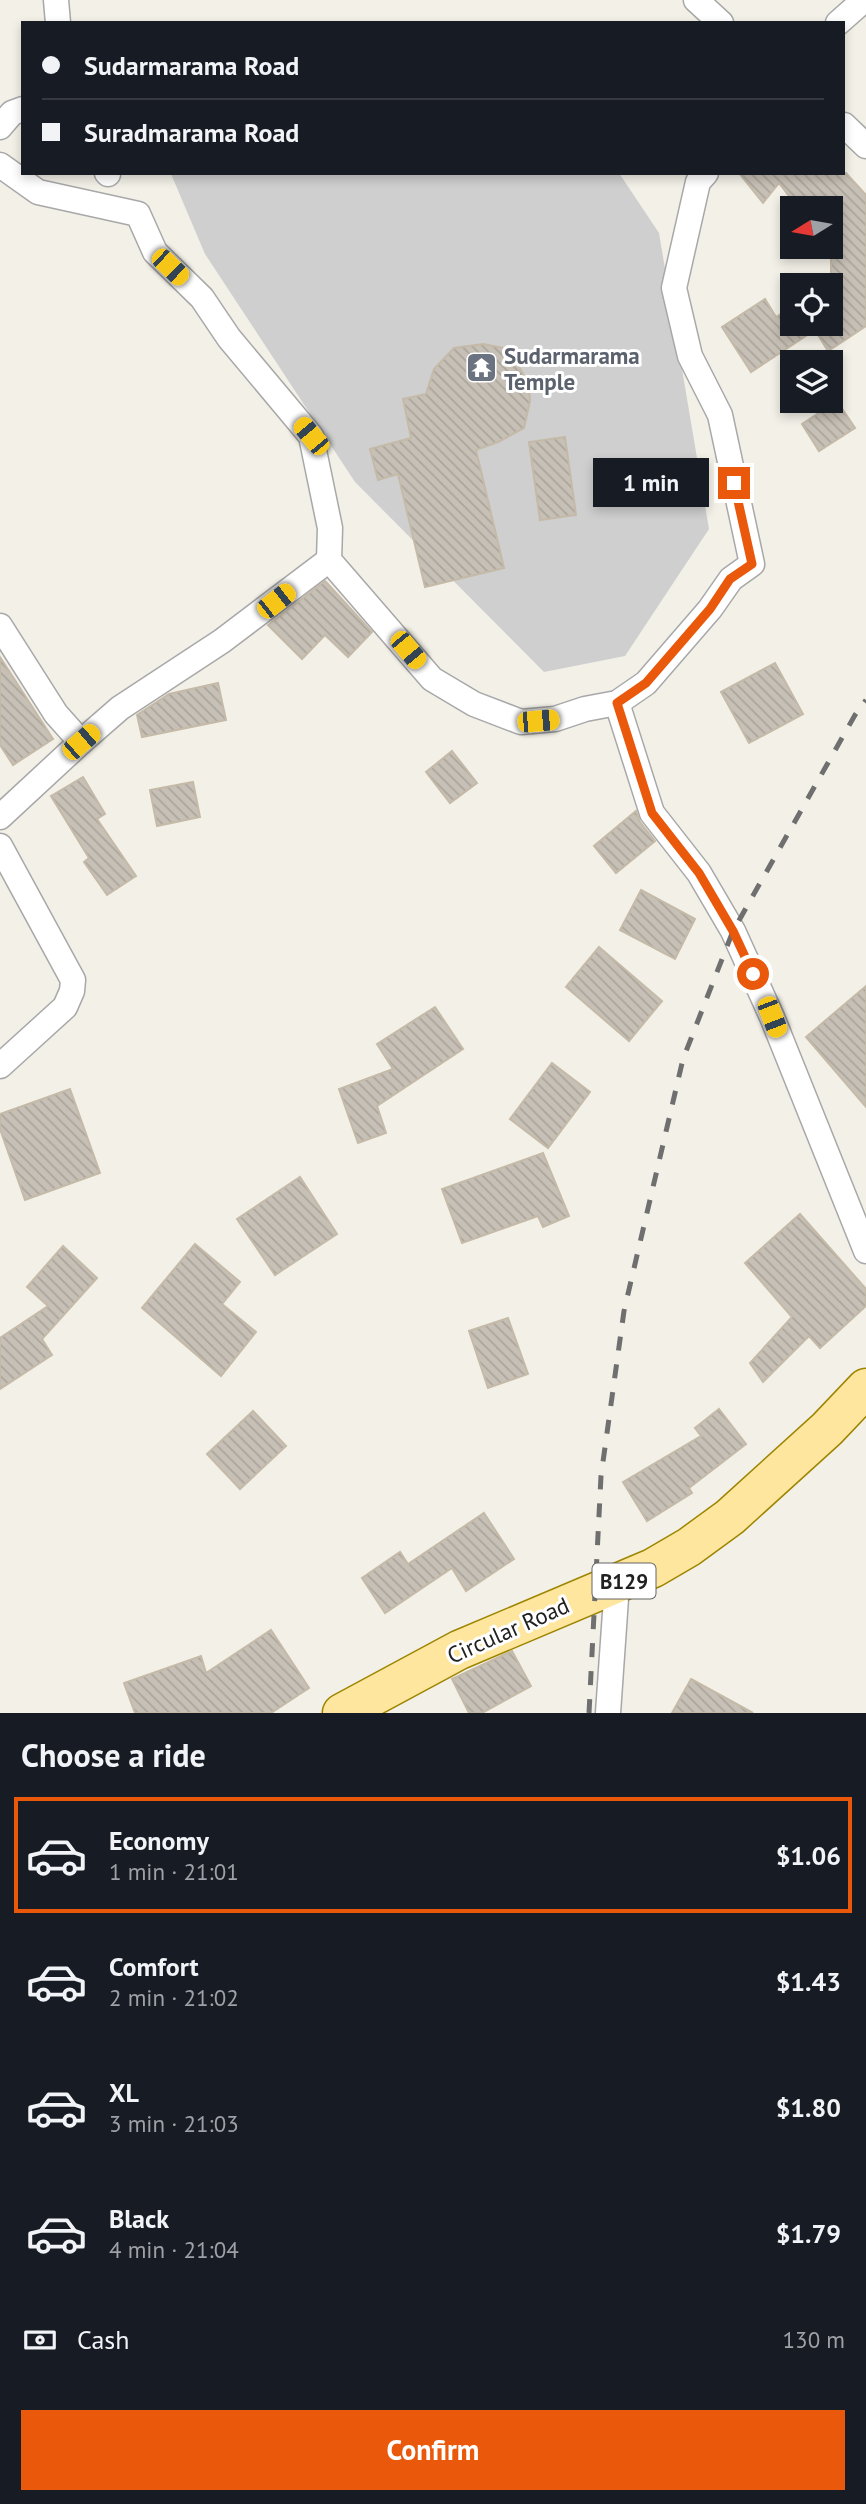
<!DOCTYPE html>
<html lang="en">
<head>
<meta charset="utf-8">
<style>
	:root { --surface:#171b24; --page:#242831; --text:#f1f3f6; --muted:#9ea1a6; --line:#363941; --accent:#ea580c }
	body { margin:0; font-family:"PT Sans",sans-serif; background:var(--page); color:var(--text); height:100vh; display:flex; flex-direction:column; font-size:26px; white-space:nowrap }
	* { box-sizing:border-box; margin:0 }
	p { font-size:23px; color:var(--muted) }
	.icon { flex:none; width:38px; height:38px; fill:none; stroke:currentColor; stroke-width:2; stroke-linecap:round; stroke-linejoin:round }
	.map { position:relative; height:1713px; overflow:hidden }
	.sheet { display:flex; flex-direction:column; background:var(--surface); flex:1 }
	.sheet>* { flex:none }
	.hud { position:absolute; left:21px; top:21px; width:824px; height:154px; border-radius:0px; box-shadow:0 4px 10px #0003; display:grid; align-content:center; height:154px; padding:0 21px; background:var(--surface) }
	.needle { width:46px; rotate:259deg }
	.controls { position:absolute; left:780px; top:196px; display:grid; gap:14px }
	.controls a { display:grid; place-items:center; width:63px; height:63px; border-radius:0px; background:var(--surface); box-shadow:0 4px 10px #0003; font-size:35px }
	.end { position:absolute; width:32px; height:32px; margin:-16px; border:9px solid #ea580c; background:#fff; box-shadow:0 0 0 4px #fff }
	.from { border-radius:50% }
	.bubble { position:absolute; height:49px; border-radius:0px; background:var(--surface); box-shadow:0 4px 10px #0003; font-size:23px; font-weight:600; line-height:49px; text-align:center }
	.car { position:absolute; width:21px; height:42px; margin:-21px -10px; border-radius:9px; box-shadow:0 0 5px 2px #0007; background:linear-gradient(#f5c518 24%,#345 0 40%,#f5c518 0 76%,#345 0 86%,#f5c518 0) }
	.hud b { display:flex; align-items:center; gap:24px; height:66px; font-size:26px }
	.hud b+b { border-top:2px solid var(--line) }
	.hud i { width:18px; height:18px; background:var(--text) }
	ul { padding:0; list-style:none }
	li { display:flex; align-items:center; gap:21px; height:116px; margin:0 14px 10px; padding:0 7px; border:4px solid transparent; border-radius:0px }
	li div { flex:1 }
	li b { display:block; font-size:26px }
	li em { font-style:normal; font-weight:600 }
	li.current { border-color:var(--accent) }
	li>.icon { width:63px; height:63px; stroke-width:1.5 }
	h2 { padding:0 21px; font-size:32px; line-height:84px }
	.pay { display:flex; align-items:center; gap:18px; height:77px; padding:0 21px; font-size:26px }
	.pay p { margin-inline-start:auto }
	.cta { display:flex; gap:14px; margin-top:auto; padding:14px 21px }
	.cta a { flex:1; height:80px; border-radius:0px; background:var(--accent); color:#fff; font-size:28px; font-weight:600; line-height:80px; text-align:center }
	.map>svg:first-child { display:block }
	.religious { fill:#cfcfcf }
	.building { fill:url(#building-back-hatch); stroke:#c5baa8; stroke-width:2 }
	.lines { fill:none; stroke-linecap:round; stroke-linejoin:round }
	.street-casing { stroke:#a8a8a8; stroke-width:27 }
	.primary-casing { stroke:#9e8500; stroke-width:41 }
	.street { stroke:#fff; stroke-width:24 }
	.primary { stroke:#ffe69f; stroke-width:38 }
	.rail { stroke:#6f6f6f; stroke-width:5; stroke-dasharray:14 14; stroke-linecap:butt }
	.route { stroke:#ea580c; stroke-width:9 }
	.labels { text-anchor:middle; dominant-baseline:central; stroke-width:6; stroke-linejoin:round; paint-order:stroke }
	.shield { fill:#fff; stroke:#646464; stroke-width:2 }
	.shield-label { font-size:21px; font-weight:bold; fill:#212121 }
	.worship-label { font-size:23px; font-weight:bold; fill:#5b616d; stroke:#fff; text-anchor:start }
	.street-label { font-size:23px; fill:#212121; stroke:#fff }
</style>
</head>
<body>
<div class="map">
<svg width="866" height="1713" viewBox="0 0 866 1713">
	<defs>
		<pattern id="building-back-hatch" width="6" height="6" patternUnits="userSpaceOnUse" patternTransform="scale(1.75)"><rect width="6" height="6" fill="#c7c0b6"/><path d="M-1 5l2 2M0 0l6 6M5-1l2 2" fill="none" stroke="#aba59c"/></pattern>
	</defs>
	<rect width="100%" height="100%" fill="#f2f0e7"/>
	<!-- religious -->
	<path class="religious" d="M619 173 659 233 709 529 625 656 544 672 355 482 205 254 171 174Z"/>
	<!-- building -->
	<g class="building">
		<path d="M739 173H846L866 195V326L828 351 815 330 751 372 722 327 765 299 776 317 793 306V324H831V285H825L831 281V208H798L779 183 763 203Z"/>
		<path d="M483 344 503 348 518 365 529 384 530 401 524 428 498 442 476 450 504 568 425 587 398 474 378 480 370 449 411 438 403 399 426 394 434 369 454 348Z"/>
		<path d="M837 401 855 428 819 451 802 424Z"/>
		<path d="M565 437 576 515 540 520 529 442Z"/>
		<path d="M325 581 372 632 348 657 325 635 302 659 268 625Z"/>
		<path d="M0 657 53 739 13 765 0 745Z"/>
		<path d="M775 663 803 714 749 743 721 692Z"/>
		<path d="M218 683 226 720 142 737 137 715 169 694Z"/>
		<path d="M452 751 477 783 450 803 426 772Z"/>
		<path d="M83 777 105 814 97 819 136 876 107 895 84 862 89 858 51 796Z"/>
		<path d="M193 782 200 817 157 826 150 790Z"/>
		<path d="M636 811 640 822 655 841 616 873 594 846Z"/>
		<path d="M641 890 695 919 675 959 620 930Z"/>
		<path d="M599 947 662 1001 629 1041 566 987Z"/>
		<path d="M866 986V1107L806 1037Z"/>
		<path d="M435 1007 463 1049 377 1106 386 1133 358 1143 339 1089 393 1069 377 1044Z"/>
		<path d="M552 1063 590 1092 548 1148 510 1119Z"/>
		<path d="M70 1089 100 1173 25 1200 0 1129V1114Z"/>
		<path d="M543 1153 569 1216 543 1227 538 1216 462 1243 442 1189Z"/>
		<path d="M300 1177 337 1234 275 1275 237 1219Z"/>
		<path d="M800 1214 866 1289V1306L820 1348 809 1336 763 1382 750 1363 792 1317 745 1263Z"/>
		<path d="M195 1244 240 1282 222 1304 256 1332 221 1376 142 1308Z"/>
		<path d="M63 1246 97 1278 42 1339 52 1355 0 1389V1338L48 1306 27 1287Z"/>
		<path d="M508 1318 528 1374 488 1388 469 1331Z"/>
		<path d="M719 1409 746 1444 689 1488 692 1493 647 1521 623 1482 701 1436 695 1428Z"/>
		<path d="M253 1411 286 1446 240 1489 207 1454Z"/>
		<path d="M484 1513 514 1559 466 1591 452 1568 385 1613 362 1578 400 1552 408 1564Z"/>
		<path d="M271 1630 309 1688 271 1713H135L124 1683 201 1656 206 1673Z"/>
		<path d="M512 1651 531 1686 482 1713H469L452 1679Z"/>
		<path d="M691 1679 753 1713H672Z"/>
	</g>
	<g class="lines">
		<defs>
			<g id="street">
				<path d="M56 0 58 23"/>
				<path d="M696 0 721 23"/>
				<path d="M838 23 864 0"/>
				<path d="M844 125 866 146"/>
				<path d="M0 127 12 113 23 109"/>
				<path d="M0 165 38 192 138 214 155 252 202 298 229 338 311 436 330 528 329 560 432 679 474 704 521 722 555 719 585 709 617 703 646 683 710 609 731 579 752 564 720 415 690 356 674 288 698 182 706 173"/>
				<path d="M107 173 108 174"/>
				<path d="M0 626 56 714 81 742 120 708 222 641 329 560"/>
				<path d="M617 703 652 813 699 873 733 931 772 1017 866 1251"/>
				<path d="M0 817 81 742"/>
				<path d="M0 846 73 980 72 991 65 1007 0 1066"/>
				<path d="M608 1713 617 1584"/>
			</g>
			<path id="primary" d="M342 1713 459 1650 653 1568 689 1547 730 1517 827 1429 866 1388"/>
		</defs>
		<!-- street casing -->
		<use href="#street" class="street-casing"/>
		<!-- primary casing -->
		<use href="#primary" class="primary-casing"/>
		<!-- street -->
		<use href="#street" class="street"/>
		<!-- primary -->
		<use href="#primary" class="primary"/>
		<!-- rail -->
		<path class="rail" d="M589 1713 601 1476 624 1311 683 1059 733 931 855 715 866 700"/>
	</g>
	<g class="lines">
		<!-- route -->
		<path class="route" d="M734 483 752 564 730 579 710 609 646 683 617 703 652 813 699 873 733 931 753 974"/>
	</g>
	<!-- icons -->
	<defs>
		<symbol id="temple-square" viewBox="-11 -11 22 22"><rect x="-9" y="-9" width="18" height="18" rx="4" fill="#6b7280" stroke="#fff"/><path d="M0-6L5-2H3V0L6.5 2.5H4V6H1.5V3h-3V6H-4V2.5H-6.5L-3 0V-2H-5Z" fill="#fff"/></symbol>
	</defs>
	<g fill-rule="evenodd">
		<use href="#temple-square" x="464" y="350" width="35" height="35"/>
	</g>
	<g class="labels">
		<!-- shield labels -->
		<rect class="shield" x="592.5" y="1563.5" width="63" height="35" rx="5"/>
		<g class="shield-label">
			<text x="624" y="1581">B129</text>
		</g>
		<!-- worship labels -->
		<g class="worship-label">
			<text x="504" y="355">Sudarmarama<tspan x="504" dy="26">Temple</tspan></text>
		</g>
		<!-- street labels -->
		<g class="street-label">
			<text transform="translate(508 1630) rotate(-24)">Circular Road</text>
		</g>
	</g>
</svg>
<div class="controls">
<a><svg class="needle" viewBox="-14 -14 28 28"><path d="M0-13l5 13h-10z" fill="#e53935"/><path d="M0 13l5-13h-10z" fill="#9ea1a6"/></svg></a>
<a><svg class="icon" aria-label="locate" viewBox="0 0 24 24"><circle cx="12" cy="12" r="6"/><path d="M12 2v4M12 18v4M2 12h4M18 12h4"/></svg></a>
<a><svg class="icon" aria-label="layers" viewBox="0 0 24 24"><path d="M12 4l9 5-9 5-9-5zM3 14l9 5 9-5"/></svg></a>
</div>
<i class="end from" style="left:753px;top:974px"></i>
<i class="end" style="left:734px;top:483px"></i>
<div class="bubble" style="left:593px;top:458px;width:116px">1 min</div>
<i class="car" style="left:170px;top:267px;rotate:134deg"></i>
<i class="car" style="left:311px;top:436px;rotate:320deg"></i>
<i class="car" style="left:276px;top:601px;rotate:52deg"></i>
<i class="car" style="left:408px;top:650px;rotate:140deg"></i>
<i class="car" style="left:538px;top:721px;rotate:85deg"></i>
<i class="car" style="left:81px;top:742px;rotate:49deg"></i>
<i class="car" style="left:772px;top:1017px;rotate:159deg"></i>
<div class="hud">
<b><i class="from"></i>Sudarmarama Road</b>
<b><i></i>Suradmarama Road</b>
</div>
</div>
<section class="sheet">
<h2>Choose a ride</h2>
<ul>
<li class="current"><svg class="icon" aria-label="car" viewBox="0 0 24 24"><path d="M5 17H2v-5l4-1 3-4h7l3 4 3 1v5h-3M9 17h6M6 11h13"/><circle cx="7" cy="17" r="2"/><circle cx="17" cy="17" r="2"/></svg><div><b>Economy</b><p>1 min · 21:01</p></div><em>$1.06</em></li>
<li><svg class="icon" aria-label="car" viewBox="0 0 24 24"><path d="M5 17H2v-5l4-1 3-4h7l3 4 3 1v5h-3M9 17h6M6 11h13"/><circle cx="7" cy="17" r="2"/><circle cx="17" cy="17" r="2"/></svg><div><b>Comfort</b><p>2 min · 21:02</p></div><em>$1.43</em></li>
<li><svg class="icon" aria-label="car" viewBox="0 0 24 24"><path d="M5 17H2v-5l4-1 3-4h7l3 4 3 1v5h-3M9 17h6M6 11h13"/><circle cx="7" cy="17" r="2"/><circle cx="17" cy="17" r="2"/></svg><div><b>XL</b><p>3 min · 21:03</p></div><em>$1.80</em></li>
<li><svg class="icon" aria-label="car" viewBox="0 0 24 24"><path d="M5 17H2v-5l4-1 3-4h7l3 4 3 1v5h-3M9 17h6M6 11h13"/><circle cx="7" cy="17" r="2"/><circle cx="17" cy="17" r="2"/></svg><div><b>Black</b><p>4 min · 21:04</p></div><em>$1.79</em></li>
</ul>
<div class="pay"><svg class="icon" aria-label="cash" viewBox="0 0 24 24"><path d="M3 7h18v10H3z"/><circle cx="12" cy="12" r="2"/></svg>Cash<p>130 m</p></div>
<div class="cta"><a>Confirm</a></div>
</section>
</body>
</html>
